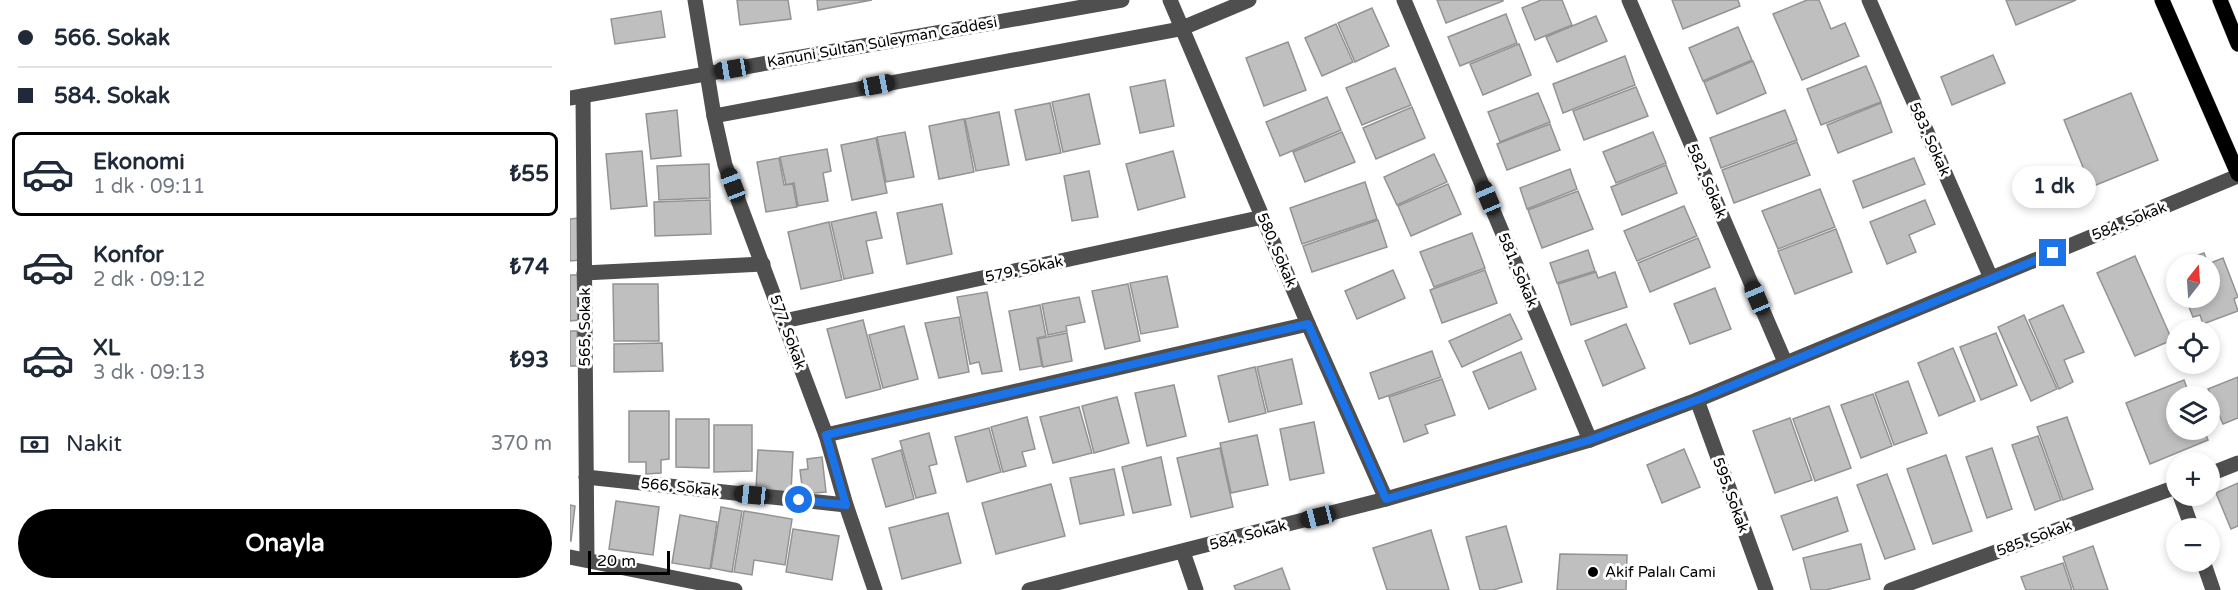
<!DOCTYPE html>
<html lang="tr">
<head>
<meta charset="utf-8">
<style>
	:root { --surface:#fff; --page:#f6f6f7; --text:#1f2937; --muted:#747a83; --line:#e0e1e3; --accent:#000 }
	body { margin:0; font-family:"Varela Round",sans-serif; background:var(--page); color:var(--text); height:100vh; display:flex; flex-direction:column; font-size:22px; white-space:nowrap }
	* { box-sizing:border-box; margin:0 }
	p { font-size:20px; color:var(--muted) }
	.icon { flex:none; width:33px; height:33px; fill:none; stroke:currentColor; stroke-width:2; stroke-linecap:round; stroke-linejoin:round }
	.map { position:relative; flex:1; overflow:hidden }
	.side { display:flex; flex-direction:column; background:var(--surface); width:570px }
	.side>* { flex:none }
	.banner { display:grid; align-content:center; height:132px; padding:0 18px; background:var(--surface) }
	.needle { width:39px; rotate:17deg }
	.tools { position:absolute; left:1596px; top:254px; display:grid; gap:12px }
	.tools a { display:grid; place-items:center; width:54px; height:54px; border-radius:50%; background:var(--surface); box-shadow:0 3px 9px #0003; font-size:30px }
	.scale { position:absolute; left:18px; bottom:15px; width:82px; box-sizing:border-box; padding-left:6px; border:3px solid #000; border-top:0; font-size:16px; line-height:21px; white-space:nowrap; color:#000; -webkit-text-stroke:4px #fff; paint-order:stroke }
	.end { position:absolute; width:27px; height:27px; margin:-14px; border:8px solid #1a73e8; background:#fff; box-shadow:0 0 0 3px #fff }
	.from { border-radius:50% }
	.bubble { position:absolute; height:42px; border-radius:21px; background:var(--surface); box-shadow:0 3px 9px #0003; font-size:20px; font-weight:800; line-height:42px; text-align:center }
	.car { position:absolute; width:18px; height:36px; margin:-18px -9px; border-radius:8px; box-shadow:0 0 4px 2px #0007; background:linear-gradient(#222 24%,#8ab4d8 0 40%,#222 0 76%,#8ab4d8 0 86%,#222 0) }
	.banner b { display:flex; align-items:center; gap:21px; height:57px; font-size:22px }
	.banner b+b { border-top:2px solid var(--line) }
	.banner i { width:15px; height:15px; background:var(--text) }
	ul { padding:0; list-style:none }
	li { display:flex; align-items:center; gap:18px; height:84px; margin:0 12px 9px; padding:0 6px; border:3px solid transparent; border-radius:9px }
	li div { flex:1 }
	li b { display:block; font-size:22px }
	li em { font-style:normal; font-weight:800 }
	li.selected { border-color:var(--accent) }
	li>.icon { width:54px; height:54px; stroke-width:1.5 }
	.pay { display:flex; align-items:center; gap:15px; height:66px; padding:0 18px; font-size:22px }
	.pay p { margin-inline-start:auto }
	.primary-button { display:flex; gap:12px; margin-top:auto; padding:12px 18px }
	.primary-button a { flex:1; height:69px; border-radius:36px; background:var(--accent); color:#fff; font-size:24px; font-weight:800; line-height:69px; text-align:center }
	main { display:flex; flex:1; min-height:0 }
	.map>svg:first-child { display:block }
	.building { fill:#bfbfbf; stroke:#939393; stroke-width:1.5 }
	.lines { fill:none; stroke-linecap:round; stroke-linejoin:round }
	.major-casing { stroke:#dbdbdb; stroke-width:16 }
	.minor { stroke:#4f4f4f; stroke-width:15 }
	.major { stroke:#000; stroke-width:15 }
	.route { stroke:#1a73e8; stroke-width:8 }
	.poi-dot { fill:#000; stroke:#fff; stroke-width:2 }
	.labels { text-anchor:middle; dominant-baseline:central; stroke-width:6; stroke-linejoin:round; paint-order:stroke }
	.street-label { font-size:15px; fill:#000; stroke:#fff }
	.poi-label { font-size:15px; fill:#000; stroke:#fff; text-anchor:start }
</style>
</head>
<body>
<main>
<section class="side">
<div class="banner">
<b><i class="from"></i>566. Sokak</b>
<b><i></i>584. Sokak</b>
</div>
<ul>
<li class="selected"><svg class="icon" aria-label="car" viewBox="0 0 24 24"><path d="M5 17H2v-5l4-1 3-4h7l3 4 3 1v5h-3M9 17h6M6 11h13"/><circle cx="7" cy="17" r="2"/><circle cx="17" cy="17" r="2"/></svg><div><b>Ekonomi</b><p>1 dk · 09:11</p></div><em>₺55</em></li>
<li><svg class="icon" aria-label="car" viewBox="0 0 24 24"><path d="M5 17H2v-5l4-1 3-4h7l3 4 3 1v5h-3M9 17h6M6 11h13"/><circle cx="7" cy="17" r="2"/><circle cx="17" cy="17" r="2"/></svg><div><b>Konfor</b><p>2 dk · 09:12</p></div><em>₺74</em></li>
<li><svg class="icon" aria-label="car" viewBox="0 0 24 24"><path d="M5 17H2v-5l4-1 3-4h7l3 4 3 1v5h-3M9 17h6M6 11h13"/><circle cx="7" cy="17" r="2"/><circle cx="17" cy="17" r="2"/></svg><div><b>XL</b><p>3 dk · 09:13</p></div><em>₺93</em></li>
</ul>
<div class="pay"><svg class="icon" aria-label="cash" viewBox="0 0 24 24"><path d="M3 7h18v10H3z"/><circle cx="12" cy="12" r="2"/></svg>Nakit<p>370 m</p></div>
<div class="primary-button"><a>Onayla</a></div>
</section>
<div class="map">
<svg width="1668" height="590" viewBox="0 0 1668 590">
	<rect width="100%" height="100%" fill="#fff"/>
	<!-- building -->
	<g class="building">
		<path d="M167 0H218L221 19 170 25Z"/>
		<path d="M247 0H302L248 10Z"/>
		<path d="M867 0H933V1L876 23Z"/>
		<path d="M971 0H992L1002 25 965 40 952 8Z"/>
		<path d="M1102 0H1168L1170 6 1113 29Z"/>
		<path d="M1237 0H1249L1261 29 1275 23 1289 56 1232 80 1203 14Z"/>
		<path d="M1436 0H1506L1446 25Z"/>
		<path d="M802 8 819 46 785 62 768 23Z"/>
		<path d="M91 11 95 37 45 44 41 19Z"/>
		<path d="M936 14 947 43 890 66 878 37Z"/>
		<path d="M1026 16 1037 41 987 62 976 37Z"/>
		<path d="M766 24 783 62 752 76 735 38Z"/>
		<path d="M1168 27 1182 60 1133 81 1119 48Z"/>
		<path d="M718 42 736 90 694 106 676 58Z"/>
		<path d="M949 44 961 75 913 95 900 64Z"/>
		<path d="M1423 55 1435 83 1382 105 1371 77Z"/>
		<path d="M1055 56 1065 85 993 113 983 84Z"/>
		<path d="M1183 61 1196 93 1147 114 1134 82Z"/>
		<path d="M1296 66 1311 102 1251 125 1237 89Z"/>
		<path d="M825 68 841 105 792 125 776 88Z"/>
		<path d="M595 80 604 126 570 133 560 87Z"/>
		<path d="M1066 87 1078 116 1014 140 1003 111Z"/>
		<path d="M968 93 980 122 930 142 918 112Z"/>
		<path d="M1561 93 1588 160 1521 187 1494 120Z"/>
		<path d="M519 94 530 144 493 152 482 102Z"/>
		<path d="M757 97 771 130 710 156 696 122Z"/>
		<path d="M480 103 491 153 456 160 445 110Z"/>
		<path d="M1311 103 1322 132 1268 153 1257 125Z"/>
		<path d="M842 107 855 138 806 159 793 128Z"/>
		<path d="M107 110 111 156 81 159 76 114Z"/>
		<path d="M1215 110 1227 140 1151 168 1140 138Z"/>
		<path d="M429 112 439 165 406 171 395 119Z"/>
		<path d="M394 119 404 172 369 179 359 126Z"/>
		<path d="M980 124 990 150 937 170 927 144Z"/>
		<path d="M335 132 344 177 316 182 307 137Z"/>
		<path d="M772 132 785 162 735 182 723 152Z"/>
		<path d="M1083 132 1096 163 1046 183 1033 152Z"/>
		<path d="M306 138 317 193 282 200 271 145Z"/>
		<path d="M1227 142 1240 175 1164 203 1152 170Z"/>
		<path d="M257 149 261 171 253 173 258 201 228 206 224 183 216 185 210 157Z"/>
		<path d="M72 151 77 206 41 209 36 154Z"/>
		<path d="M603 151 615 197 568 210 556 164Z"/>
		<path d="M864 154 877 182 827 205 814 177Z"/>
		<path d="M209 158 214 185 223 184 227 207 196 212 187 162Z"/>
		<path d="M1344 158 1355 184 1293 208 1283 181Z"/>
		<path d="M139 164 140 198 89 200 87 166Z"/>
		<path d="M1096 165 1107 193 1052 215 1041 187Z"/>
		<path d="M1000 169 1007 189 957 209 950 188Z"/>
		<path d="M519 171 528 217 502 221 494 176Z"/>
		<path d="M795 182 807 219 732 244 720 208Z"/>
		<path d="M878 184 891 214 841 236 828 206Z"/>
		<path d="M1250 189 1265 227 1208 249 1192 211Z"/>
		<path d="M1008 191 1023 229 972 248 958 210Z"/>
		<path d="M140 200 141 234 85 236 84 202Z"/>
		<path d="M1355 200 1365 224 1339 235 1346 252 1317 264 1300 222Z"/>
		<path d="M372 204 382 254 337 264 327 213Z"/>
		<path d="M1114 206 1127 236 1067 261 1054 231Z"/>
		<path d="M306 212 312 238 296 241 303 273 274 279 261 222Z"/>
		<path d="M8 218 10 260 0 261V219Z"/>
		<path d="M808 220 817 247 742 272 733 246Z"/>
		<path d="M259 222 272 280 231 289 218 232Z"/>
		<path d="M1266 229 1282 272 1225 294 1208 251Z"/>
		<path d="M902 233 915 268 864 287 850 252Z"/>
		<path d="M1128 238 1140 267 1080 292 1068 263Z"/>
		<path d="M1018 250 1025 271 987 283 980 263Z"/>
		<path d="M1634 253 1638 264 1653 258 1668 297 1664 299 1668 311 1633 324 1630 315 1623 317 1615 297H1640V264L1608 262Z"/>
		<path d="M1565 256 1602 340 1565 356 1527 273Z"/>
		<path d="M823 270 835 298 787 319 775 291Z"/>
		<path d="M915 270 927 303 872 323 860 290Z"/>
		<path d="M1026 272 1028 278 1045 272 1057 307 1001 325 988 284Z"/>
		<path d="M0 275H7L9 320 0 321Z"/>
		<path d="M597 276 608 327 571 334 560 283Z"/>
		<path d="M43 284H88L89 341H44Z"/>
		<path d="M558 284 570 341 535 349 522 291Z"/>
		<path d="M1145 288 1161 329 1120 344 1104 304Z"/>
		<path d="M417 292 432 371 412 374 409 362 400 364 387 297Z"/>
		<path d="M509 297 515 322 496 326 497 331 478 335 472 304Z"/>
		<path d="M470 305 476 336 467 338 472 366 450 370 439 311Z"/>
		<path d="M1493 305 1514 352 1494 360 1503 382 1489 389 1459 320Z"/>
		<path d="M940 314 952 339 892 367 879 341Z"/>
		<path d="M1454 315 1487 389 1461 401 1428 327Z"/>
		<path d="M389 317 399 372 369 378 355 323Z"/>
		<path d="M293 320 311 389 276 398 257 329Z"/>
		<path d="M1056 324 1075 368 1033 386 1015 341Z"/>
		<path d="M334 326 348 379 313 388 299 335Z"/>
		<path d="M0 331H7L9 366H0Z"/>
		<path d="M497 333 502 361 473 367 468 339Z"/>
		<path d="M1426 333 1447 385 1411 400 1390 347Z"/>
		<path d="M92 343 93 371 44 372V344Z"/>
		<path d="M1383 348 1405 401 1369 416 1348 363Z"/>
		<path d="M862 351 871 377 809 399 800 373Z"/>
		<path d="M951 352 966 389 919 409 903 372Z"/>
		<path d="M722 359 732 404 698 412 687 367Z"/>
		<path d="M685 367 696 413 659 422 648 376Z"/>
		<path d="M1668 377V418L1653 424 1638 389Z"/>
		<path d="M872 379 885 415 855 425 858 433 834 442 819 397Z"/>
		<path d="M1614 380 1620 396H1606V429H1634L1638 440 1580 464 1556 403Z"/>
		<path d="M1338 381 1357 433 1324 445 1305 393Z"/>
		<path d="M604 385 616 436 577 446 565 393Z"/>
		<path d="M1303 394 1322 446 1291 458 1271 405Z"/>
		<path d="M547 397 559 443 524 453 512 406Z"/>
		<path d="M1259 406 1281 468 1245 481 1223 419Z"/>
		<path d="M509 407 522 453 483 463 470 417Z"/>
		<path d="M59 411H99V459L91 460V473L76 474V462H59Z"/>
		<path d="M457 417 465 449 452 452 456 466 433 472 421 427Z"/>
		<path d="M1497 417 1523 489 1493 500 1467 427Z"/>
		<path d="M1220 418 1242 480 1205 493 1183 431Z"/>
		<path d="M106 419H139V468L106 467Z"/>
		<path d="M744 422 754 473 720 480 710 429Z"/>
		<path d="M144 425H182V471L144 472Z"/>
		<path d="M419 428 431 472 397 482 385 437Z"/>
		<path d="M359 433 367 464 359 466 366 493 346 498 330 441Z"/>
		<path d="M687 435 698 485 661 493 650 443Z"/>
		<path d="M1468 436 1491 500 1465 510 1442 445Z"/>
		<path d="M650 448 663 507 621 517 607 458Z"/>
		<path d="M1422 448 1442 509 1417 518 1396 457Z"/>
		<path d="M1114 449 1130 487 1092 503 1077 465Z"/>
		<path d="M188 450 223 452 221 492 186 490Z"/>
		<path d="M331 450 344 499 316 507 302 459Z"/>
		<path d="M1376 455 1402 531 1363 544 1337 469Z"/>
		<path d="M252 457 256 492 233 494 230 470 238 469 237 459Z"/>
		<path d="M591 457 601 505 563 513 552 467Z"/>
		<path d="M544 469 554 515 510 524 500 478Z"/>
		<path d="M1317 474 1345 549 1315 559 1287 485Z"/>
		<path d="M1668 483V526L1661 529 1646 493Z"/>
		<path d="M481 484 495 536 426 554 412 503Z"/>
		<path d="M1267 497 1278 531 1223 550 1211 516Z"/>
		<path d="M46 501 89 507 83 555 39 549Z"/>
		<path d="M0 505 5 506 1 541H0Z"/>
		<path d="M151 507 172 511 162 572 141 568Z"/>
		<path d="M174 511 222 519 215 565 184 560 182 575 164 572Z"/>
		<path d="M378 513 391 563 332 579 319 528Z"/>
		<path d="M110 515 147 522 140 569 102 563Z"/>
		<path d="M936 526 952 582 923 590H910L896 537Z"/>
		<path d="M223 529 269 536 262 580 216 572Z"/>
		<path d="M861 530 879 590H817L803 548Z"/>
		<path d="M1291 544 1300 579 1256 590H1241L1233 558Z"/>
		<path d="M1523 546 1538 590H1504L1493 557Z"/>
		<path d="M990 554 1057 555 1056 590H987Z"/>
		<path d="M1493 563 1502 590H1456L1451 577Z"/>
		<path d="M712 568 720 590H666L664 586Z"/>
	</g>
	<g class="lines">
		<defs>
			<g id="major">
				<path d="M1592 0 1668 174"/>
				<path d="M1650 0 1668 44"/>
			</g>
		</defs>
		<!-- major casing -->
		<use href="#major" class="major-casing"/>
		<!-- minor -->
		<g class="minor">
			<path d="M125 0 144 116 155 165 256 435 276 505 305 590"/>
			<path d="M600 0 738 324 816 499"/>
			<path d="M834 0 1020 440"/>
			<path d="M1059 0 1215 362"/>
			<path d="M1299 0 1421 278"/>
			<path d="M13 96 17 559"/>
			<path d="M0 98 552 0"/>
			<path d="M144 116 610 29 679 0"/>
			<path d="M14 273 193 264"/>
			<path d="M214 321 693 217"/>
			<path d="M1127 400 1196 590"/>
			<path d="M256 435 738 324"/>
			<path d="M1640 474 1668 463"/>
			<path d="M16 477 276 505"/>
			<path d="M1610 495 1622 528"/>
			<path d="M613 552 626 590"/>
			<path d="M0 557 165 590"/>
			<path d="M1633 561 1643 590"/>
			<path d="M459 590 816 499 1020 440 1127 400 1668 176"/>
			<path d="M1321 590 1606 487"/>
		</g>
		<!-- major -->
		<use href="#major" class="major"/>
	</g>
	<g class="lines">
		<!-- route -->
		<path class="route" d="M229 500 276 505 256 435 738 324 816 499 1020 440 1127 400 1483 253"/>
	</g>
	<!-- markers -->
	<circle class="poi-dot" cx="1023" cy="572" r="6"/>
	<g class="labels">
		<!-- street labels -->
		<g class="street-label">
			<text transform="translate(312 42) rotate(-10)">Kanuni Sultan Süleyman Caddesi</text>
			<text transform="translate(1360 139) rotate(66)">583. Sokak</text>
			<text transform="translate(1137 181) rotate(67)">582. Sokak</text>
			<text transform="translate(1559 221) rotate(-22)">584. Sokak</text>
			<text transform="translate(707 250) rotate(67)">580. Sokak</text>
			<text transform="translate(454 269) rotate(-12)">579. Sokak</text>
			<text transform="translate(948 270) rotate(67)">581. Sokak</text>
			<text transform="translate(15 327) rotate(-90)">565. Sokak</text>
			<text transform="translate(218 332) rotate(70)">577. Sokak</text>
			<text transform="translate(110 487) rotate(6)">566. Sokak</text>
			<text transform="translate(1161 495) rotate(70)">595. Sokak</text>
			<text transform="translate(678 535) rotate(-15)">584. Sokak</text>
			<text transform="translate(1464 538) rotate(-20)">585. Sokak</text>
		</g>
		<!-- poi labels -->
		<g class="poi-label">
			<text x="1035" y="572">Akif Palalı Cami</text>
		</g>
	</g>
</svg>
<div class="tools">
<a><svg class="needle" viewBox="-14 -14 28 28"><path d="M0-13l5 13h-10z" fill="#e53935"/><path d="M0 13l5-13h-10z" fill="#747a83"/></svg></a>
<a><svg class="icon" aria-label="locate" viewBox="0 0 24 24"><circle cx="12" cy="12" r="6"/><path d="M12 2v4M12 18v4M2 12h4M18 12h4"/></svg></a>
<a><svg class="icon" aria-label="layers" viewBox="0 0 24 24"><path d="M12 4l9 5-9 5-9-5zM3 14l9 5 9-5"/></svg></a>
<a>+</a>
<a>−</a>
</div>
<div class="scale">20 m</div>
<i class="end from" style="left:229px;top:500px"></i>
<i class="end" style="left:1483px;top:253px"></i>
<div class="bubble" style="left:1442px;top:166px;width:84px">1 dk</div>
<i class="car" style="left:162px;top:69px;rotate:260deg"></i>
<i class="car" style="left:307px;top:85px;rotate:79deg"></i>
<i class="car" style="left:163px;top:185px;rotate:339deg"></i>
<i class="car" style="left:918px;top:198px;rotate:337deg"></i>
<i class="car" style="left:1187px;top:298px;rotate:337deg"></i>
<i class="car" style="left:182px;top:495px;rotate:276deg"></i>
<i class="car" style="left:748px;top:517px;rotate:256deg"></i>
</div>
</main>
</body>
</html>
